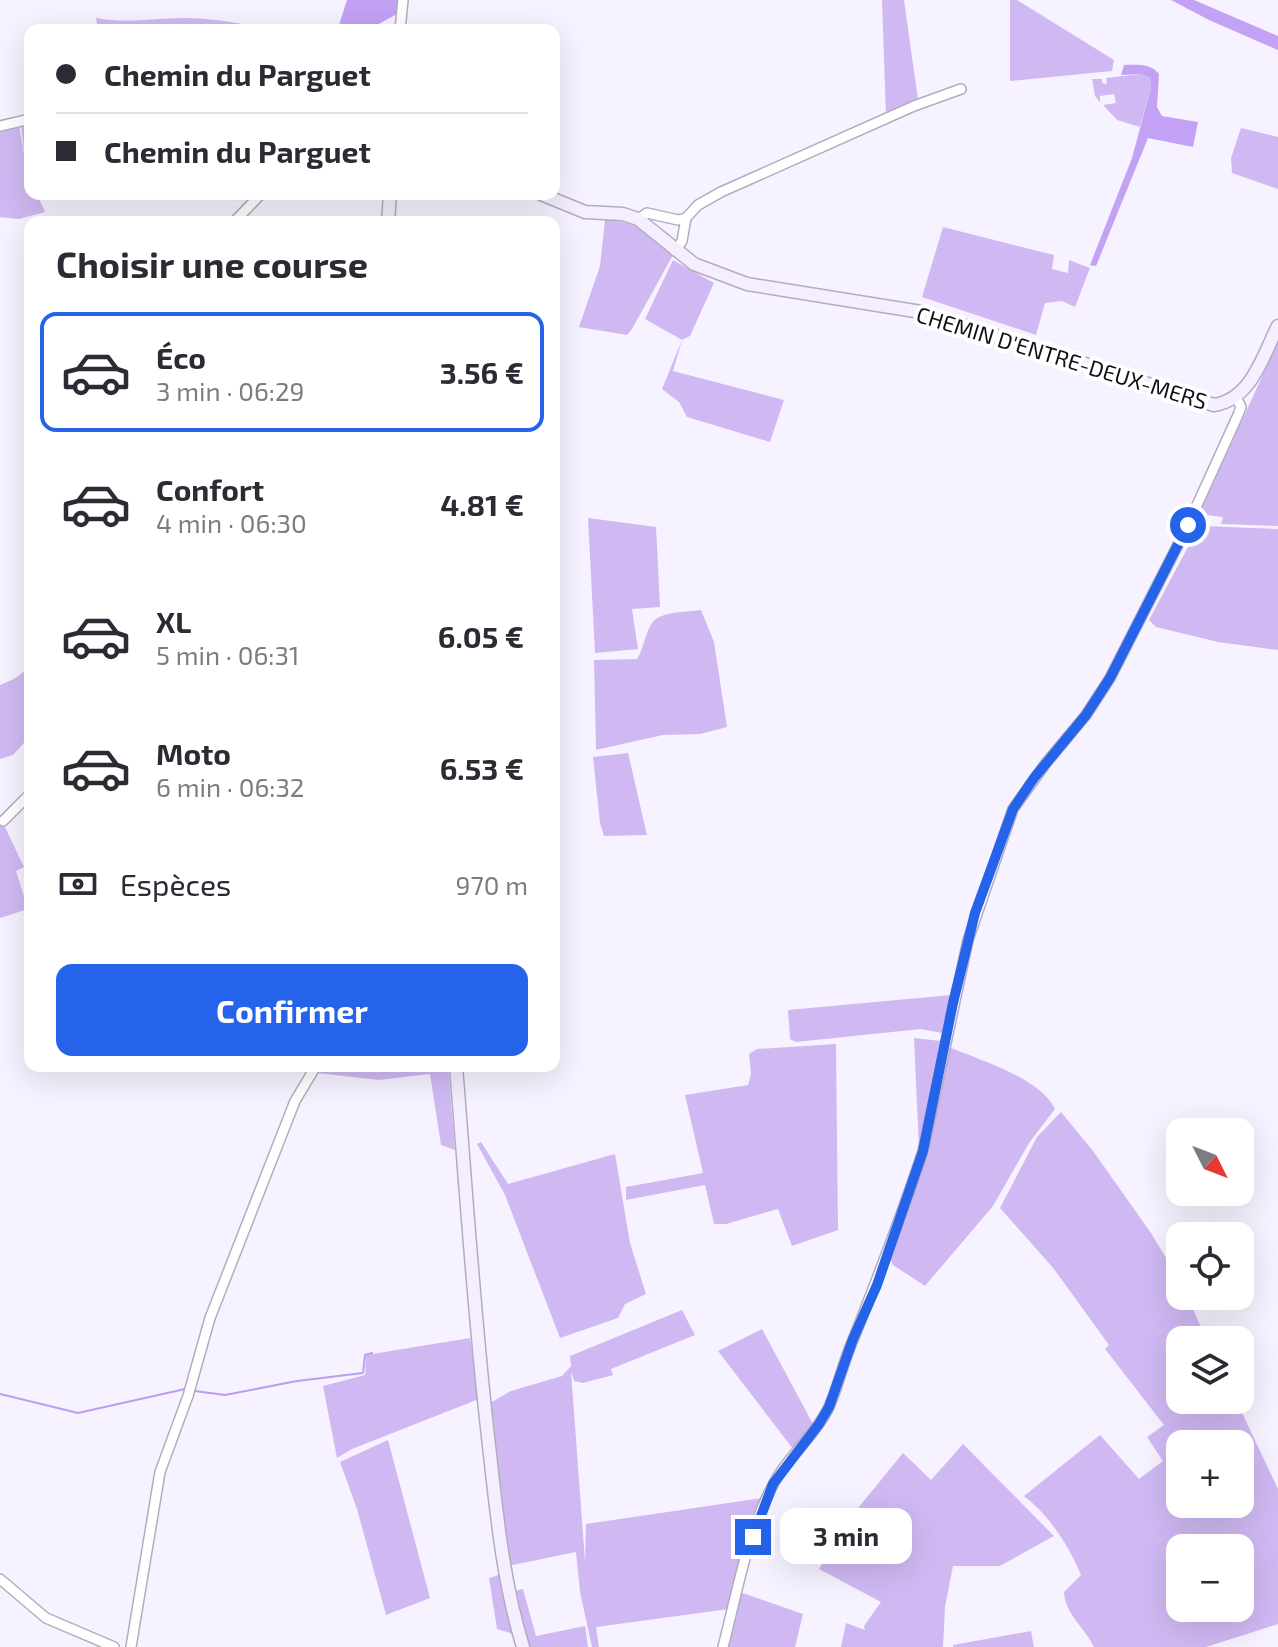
<!DOCTYPE html>
<html lang="fr">
<head>
<meta charset="utf-8">
<style>
	:root { --surface:#fff; --page:#f2f2f3; --text:#2b2b33; --muted:#7c7c81; --line:#e1e1e2; --accent:#2563eb }
	body { margin:0; font-family:"Exo 2",sans-serif; background:var(--page); color:var(--text); height:100vh; display:flex; flex-direction:column; font-size:30px; white-space:nowrap }
	* { box-sizing:border-box; margin:0 }
	p { font-size:26px; color:var(--muted) }
	.icon { flex:none; width:44px; height:44px; fill:none; stroke:currentColor; stroke-width:2; stroke-linecap:round; stroke-linejoin:round }
	.map { position:relative; flex:1; overflow:hidden }
	.details { position:absolute; left:24px; top:216px; width:536px; height:856px; display:flex; flex-direction:column; background:var(--surface); border-radius:16px; box-shadow:0 8px 32px #0002 }
	.details>* { flex:none }
	.banner { position:absolute; left:24px; top:24px; width:536px; height:176px; border-radius:16px; box-shadow:0 8px 32px #0002; display:grid; align-content:center; height:176px; padding:0 32px; background:var(--surface) }
	.needle { width:52px; rotate:132deg }
	.controls { position:absolute; left:1166px; top:1118px; display:grid; gap:16px }
	.controls a { display:grid; place-items:center; width:88px; height:88px; border-radius:16px; background:var(--surface); box-shadow:0 8px 32px #0002; font-size:40px }
	.end { position:absolute; width:36px; height:36px; margin:-18px; border:10px solid #2563eb; background:#fff; box-shadow:0 0 0 4px #fff }
	.from { border-radius:50% }
	.bubble { position:absolute; height:56px; border-radius:16px; background:var(--surface); box-shadow:0 8px 32px #0002; font-size:26px; font-weight:700; line-height:56px; text-align:center }
	.banner b { display:flex; align-items:center; gap:28px; height:76px; font-size:30px }
	.banner b+b { border-top:2px solid var(--line) }
	.banner i { width:20px; height:20px; background:var(--text) }
	ul { padding:0; list-style:none }
	li { display:flex; align-items:center; gap:24px; height:120px; margin:0 16px 12px; padding:0 16px; border:4px solid transparent; border-radius:16px }
	li div { flex:1 }
	li b { display:block; font-size:30px }
	li em { font-style:normal; font-weight:700 }
	li.active { border-color:var(--accent) }
	li>.icon { width:72px; height:72px; stroke-width:1.5 }
	h2 { padding:0 32px; font-size:36px; line-height:96px }
	.pay { display:flex; align-items:center; gap:20px; height:88px; padding:0 32px; font-size:30px }
	.pay p { margin-inline-start:auto }
	.cta { display:flex; gap:16px; margin-top:auto; padding:16px 32px }
	.cta a { flex:1; height:92px; border-radius:16px; background:var(--accent); color:#fff; font-size:32px; font-weight:700; line-height:92px; text-align:center }
	.map>svg:first-child { display:block }
	.green { fill:#d0b9f3; fill-rule:evenodd }
	.forest { fill:#c3a1f5 }
	.lines { fill:none; stroke-linecap:round; stroke-linejoin:round }
	.stream { stroke:#be9df0; stroke-width:2 }
	.street-casing { stroke:#b3acc0; stroke-width:12 }
	.secondary-casing { stroke:#b3acc0; stroke-width:15 }
	.street { stroke:#fff; stroke-width:9 }
	.secondary { stroke:#f4eefe; stroke-width:12 }
	.route { stroke:#2563eb; stroke-width:10 }
	.labels { text-anchor:middle; dominant-baseline:central; stroke-width:8; stroke-linejoin:round; paint-order:stroke }
	.street-label { font-size:22px; fill:#100d14; stroke:#fff }
</style>
</head>
<body>
<div class="map">
<svg width="1278" height="1647" viewBox="0 0 1278 1647">
	<rect width="100%" height="100%" fill="#f7f2ff"/>
	<!-- green -->
	<g class="green">
		<path d="M882 0H904L918 100 886 116Z"/>
		<path d="M1010 0H1017L1114 60 1112 71 1010 81Z"/>
		<path d="M96 18C125 24 155 18 184 18 214 18 244 24 272 30H98Z"/>
		<path d="M1141 74 1150 78 1151 88 1140 127 1117 120 1103 105 1116 103 1114 94 1100 96V102L1095 96 1092 79H1102V83L1107 84 1106 78Z"/>
		<path d="M30 122V169L27 171 30 178V194H37L45 212 19 219 0 217V132L19 125 25 160 21 125Z"/>
		<path d="M1241 128 1278 137V189L1232 173 1231 158Z"/>
		<path d="M605 220C640 221 647 234 673 255L632 329 627 335 579 327 600 266Z"/>
		<path d="M943 227 1054 255 1052 269 1068 273 1069 260 1090 268 1075 307 1062 301 1045 303 1036 335 922 297Z"/>
		<path d="M673 260 714 283 690 336 682 340 673 371 784 400 770 442 687 417 679 402 662 389 682 340 645 319Z"/>
		<path d="M1278 342V526L1221 524 1223 517 1199 514Z"/>
		<path d="M588 518 656 527 660 607 632 609 638 649 595 653Z"/>
		<path d="M1202 526 1278 529V650L1218 642 1156 627 1149 620 1196 532Z"/>
		<path d="M701 610 714 642 727 727 700 734 663 735 596 750 594 660 637 659C644 648 645 633 652 623 660 611 688 612 701 610Z"/>
		<path d="M30 667V736L13 755 0 759V685L14 679Z"/>
		<path d="M628 753 647 835 604 836 600 823 593 757Z"/>
		<path d="M3 823 24 867 16 871 28 909 0 918V825Z"/>
		<path d="M951 995 942 1033 921 1029 796 1042 790 1039 788 1010Z"/>
		<path d="M914 1038 941 1041 919 1149Z"/>
		<path d="M836 1044 838 1230 792 1246 778 1209 726 1224H714L705 1185 626 1200V1187L703 1173 685 1095 748 1085 751 1074 749 1054 757 1049Z"/>
		<path d="M947 1046C978 1060 1040 1077 1055 1109L1029 1143 993 1206 925 1286 893 1265 890 1258 927 1147Z"/>
		<path d="M321 1066H448L455 1150 441 1145 430 1074 379 1080 317 1073Z"/>
		<path d="M1061 1112 1093 1151 1151 1233 1180 1281V1296H1187L1207 1340H1180V1400H1236L1278 1489V1624L1206 1647H1094C1085 1628 1065 1614 1064 1592L1081 1575C1069 1546 1049 1515 1024 1496L1100 1435 1139 1479 1163 1461 1147 1437 1164 1425 1105 1349 1109 1345 1054 1269 1000 1208 1037 1137ZM1180 1444H1240V1504H1180ZM1180 1548H1240V1608H1180Z"/>
		<path d="M481 1142 508 1184 615 1154 630 1243 646 1294 625 1304 618 1318 560 1338 505 1195 477 1144Z"/>
		<path d="M682 1310 695 1335 611 1369 613 1375 583 1383 574 1381 571 1371 585 1561 586 1524 762 1498 729 1609 596 1627 599 1647H592L580 1592 576 1552 508 1566 490 1403 511 1391 562 1376 571 1366 570 1356Z"/>
		<path d="M762 1329 813 1424 793 1449 718 1351Z"/>
		<path d="M470 1338 479 1399 352 1449 337 1458 323 1386 365 1375 366 1355Z"/>
		<path d="M388 1440 430 1598 386 1615 357 1509 340 1462Z"/>
		<path d="M963 1444 1054 1536 1000 1566H953L945 1607 943 1647H841L846 1623 865 1630 864 1626 881 1602 819 1569 850 1518 903 1453 931 1480Z"/>
		<path d="M501 1574 513 1634 497 1629 489 1578Z"/>
		<path d="M523 1589 536 1636 585 1626 588 1647H529L514 1591Z"/>
		<path d="M740 1592 803 1614 795 1647H726Z"/>
		<path d="M1031 1631 1034 1647H953V1645Z"/>
	</g>
	<!-- forest -->
	<g class="forest">
		<path d="M347 0H398L397 14 371 28H338Z"/>
		<path d="M1171 0H1194L1278 36V50L1209 20Z"/>
		<path d="M1124 65C1137 65 1150 63 1159 74L1157 107 1162 116 1198 122 1193 147 1148 138 1096 266 1090 265 1132 158 1151 88 1150 78 1141 74 1121 75Z"/>
	</g>
	<g class="lines">
		<!-- stream -->
		<g class="stream">
			<path d="M195 1391 225 1395 297 1381 363 1373 365 1355 372 1353"/>
			<path d="M0 1394 78 1413 185 1389"/>
		</g>
		<defs>
			<g id="street">
				<path d="M400 30 403 0"/>
				<path d="M0 126 30 119"/>
				<path d="M686 218 698 205 721 192 914 106 961 89"/>
				<path d="M638 219 647 213 678 220 686 218 682 241 675 251"/>
				<path d="M234 222 261 194"/>
				<path d="M3 821 30 794"/>
				<path d="M0 1579 46 1618 114 1647"/>
				<path d="M131 1647 160 1472 188 1396 210 1318 295 1101 316 1066"/>
				<path d="M723 1647C737 1593 747 1533 774 1483 788 1456 814 1437 828 1409 838 1388 843 1362 853 1340 878 1277 902 1215 923 1151L968 940 1013 809 1046 763 1086 715 1110 678 1188 525 1238 415 1241 407 1236 397"/>
			</g>
			<g id="secondary">
				<path d="M541 194 585 212 623 214 638 219 694 264 747 284 921 312 1214 405C1252 399 1263 355 1278 326"/>
				<path d="M388 222 390 194"/>
				<path d="M456 1066C466 1190 474 1314 488 1437 496 1507 502 1579 523 1647"/>
			</g>
		</defs>
		<!-- street casing -->
		<use href="#street" class="street-casing"/>
		<!-- secondary casing -->
		<use href="#secondary" class="secondary-casing"/>
		<!-- street -->
		<use href="#street" class="street"/>
		<!-- secondary -->
		<use href="#secondary" class="secondary"/>
	</g>
	<g class="lines">
		<!-- route -->
		<path class="route" d="M753 1537 773 1484 819 1424 829 1407 853 1339 877 1285 923 1151 953 1003 975 913 1013 809 1034 778 1086 715 1110 678 1188 525"/>
	</g>
	<g class="labels">
		<!-- street labels -->
		<g class="street-label">
			<text transform="translate(1062 357) rotate(17)">CHEMIN D'ENTRE-DEUX-MERS</text>
		</g>
	</g>
</svg>
<div class="controls">
<a><svg class="needle" viewBox="-14 -14 28 28"><path d="M0-13l5 13h-10z" fill="#e53935"/><path d="M0 13l5-13h-10z" fill="#7c7c81"/></svg></a>
<a><svg class="icon" aria-label="locate" viewBox="0 0 24 24"><circle cx="12" cy="12" r="6"/><path d="M12 2v4M12 18v4M2 12h4M18 12h4"/></svg></a>
<a><svg class="icon" aria-label="layers" viewBox="0 0 24 24"><path d="M12 4l9 5-9 5-9-5zM3 14l9 5 9-5"/></svg></a>
<a>+</a>
<a>−</a>
</div>
<i class="end from" style="left:1188px;top:525px"></i>
<i class="end" style="left:753px;top:1537px"></i>
<div class="bubble" style="left:780px;top:1508px;width:132px">3 min</div>
<div class="banner">
<b><i class="from"></i>Chemin du Parguet</b>
<b><i></i>Chemin du Parguet</b>
</div>
<section class="details">
<h2>Choisir une course</h2>
<ul>
<li class="active"><svg class="icon" aria-label="car" viewBox="0 0 24 24"><path d="M5 17H2v-5l4-1 3-4h7l3 4 3 1v5h-3M9 17h6M6 11h13"/><circle cx="7" cy="17" r="2"/><circle cx="17" cy="17" r="2"/></svg><div><b>Éco</b><p>3 min · 06:29</p></div><em>3.56 €</em></li>
<li><svg class="icon" aria-label="car" viewBox="0 0 24 24"><path d="M5 17H2v-5l4-1 3-4h7l3 4 3 1v5h-3M9 17h6M6 11h13"/><circle cx="7" cy="17" r="2"/><circle cx="17" cy="17" r="2"/></svg><div><b>Confort</b><p>4 min · 06:30</p></div><em>4.81 €</em></li>
<li><svg class="icon" aria-label="car" viewBox="0 0 24 24"><path d="M5 17H2v-5l4-1 3-4h7l3 4 3 1v5h-3M9 17h6M6 11h13"/><circle cx="7" cy="17" r="2"/><circle cx="17" cy="17" r="2"/></svg><div><b>XL</b><p>5 min · 06:31</p></div><em>6.05 €</em></li>
<li><svg class="icon" aria-label="car" viewBox="0 0 24 24"><path d="M5 17H2v-5l4-1 3-4h7l3 4 3 1v5h-3M9 17h6M6 11h13"/><circle cx="7" cy="17" r="2"/><circle cx="17" cy="17" r="2"/></svg><div><b>Moto</b><p>6 min · 06:32</p></div><em>6.53 €</em></li>
</ul>
<div class="pay"><svg class="icon" aria-label="cash" viewBox="0 0 24 24"><path d="M3 7h18v10H3z"/><circle cx="12" cy="12" r="2"/></svg>Espèces<p>970 m</p></div>
<div class="cta"><a>Confirmer</a></div>
</section>
</div>
</body>
</html>
